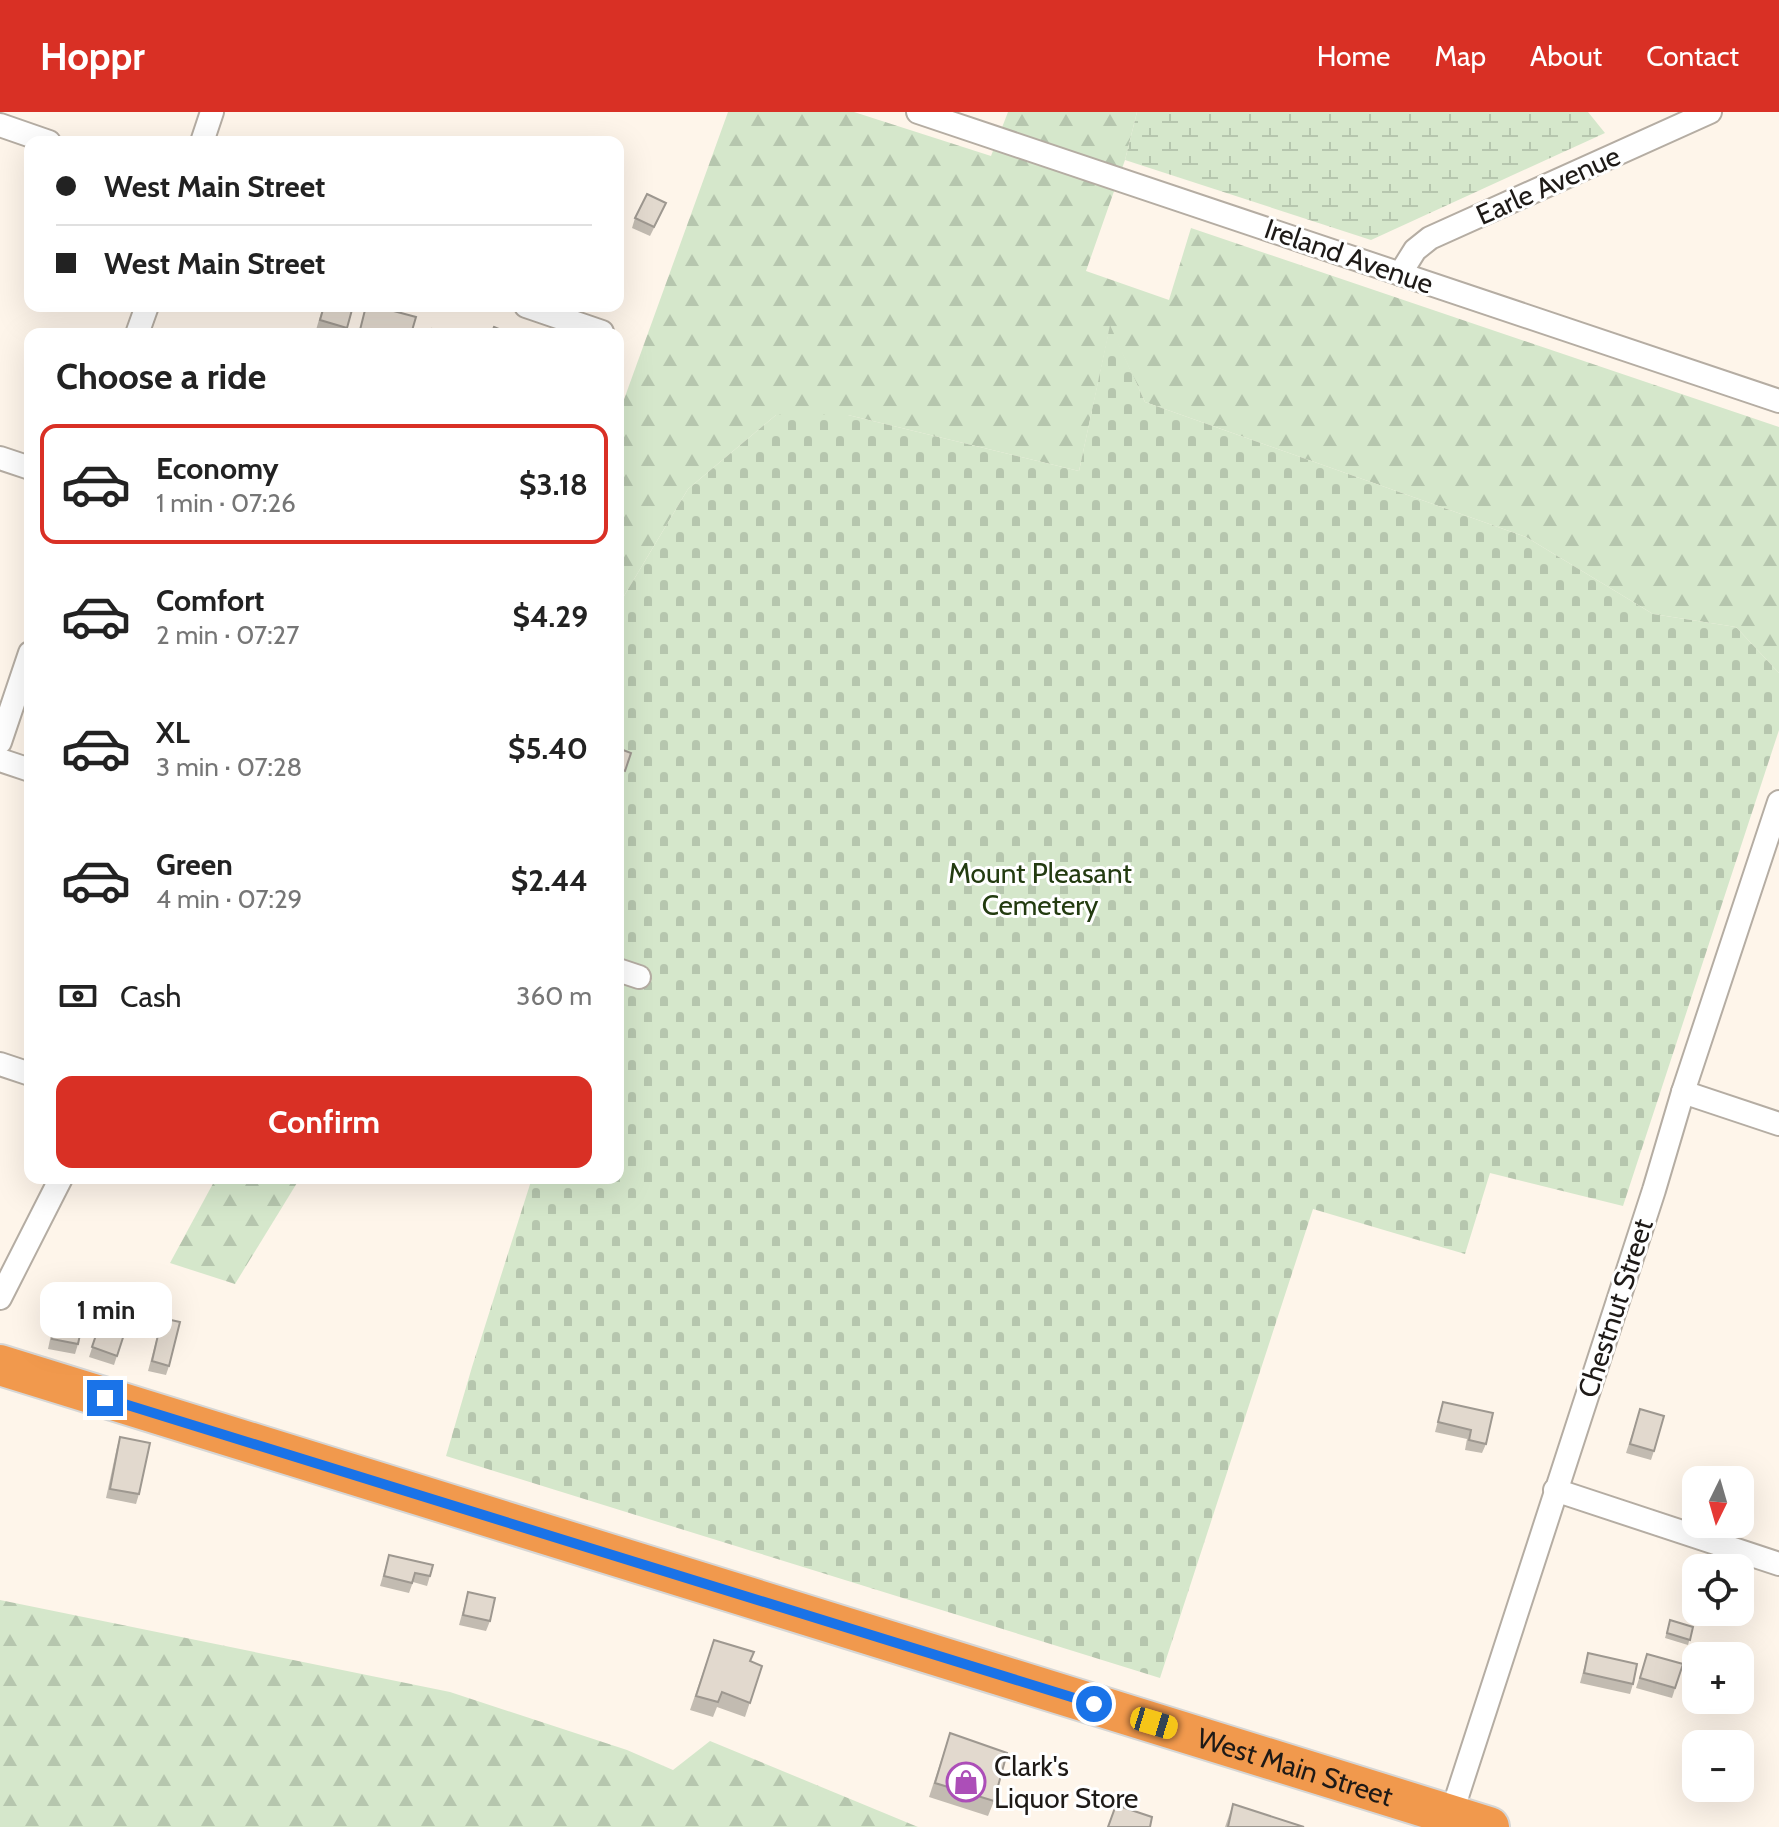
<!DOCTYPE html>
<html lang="en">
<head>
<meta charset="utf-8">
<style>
	:root { --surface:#fff; --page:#f2f2f2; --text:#222; --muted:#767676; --line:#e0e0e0; --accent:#d93025 }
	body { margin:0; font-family:Cabin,sans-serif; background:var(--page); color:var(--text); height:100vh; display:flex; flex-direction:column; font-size:30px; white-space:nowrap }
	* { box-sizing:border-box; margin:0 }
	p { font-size:26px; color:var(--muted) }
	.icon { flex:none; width:44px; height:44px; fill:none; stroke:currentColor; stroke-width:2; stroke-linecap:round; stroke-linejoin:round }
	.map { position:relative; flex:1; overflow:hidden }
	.side { position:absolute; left:24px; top:216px; width:600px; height:856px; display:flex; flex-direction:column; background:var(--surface); border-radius:16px; box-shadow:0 8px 32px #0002 }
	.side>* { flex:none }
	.banner { position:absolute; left:24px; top:24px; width:600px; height:176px; border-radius:16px; box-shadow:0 8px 32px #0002; display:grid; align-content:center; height:176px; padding:0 32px; background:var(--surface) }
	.needle { width:52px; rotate:185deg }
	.fabs { position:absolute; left:1682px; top:1354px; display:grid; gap:16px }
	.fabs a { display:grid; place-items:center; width:72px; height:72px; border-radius:16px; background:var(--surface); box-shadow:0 8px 32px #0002; font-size:40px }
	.end { position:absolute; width:36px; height:36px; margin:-18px; border:10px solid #1a73e8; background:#fff; box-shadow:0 0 0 4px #fff }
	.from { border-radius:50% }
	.bubble { position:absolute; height:56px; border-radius:16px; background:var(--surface); box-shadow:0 8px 32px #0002; font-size:26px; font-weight:700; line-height:56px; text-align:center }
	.car { position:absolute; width:24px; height:48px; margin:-24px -12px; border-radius:10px; box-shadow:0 0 6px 2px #0007; background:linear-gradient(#f5c518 24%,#345 0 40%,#f5c518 0 76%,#345 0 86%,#f5c518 0) }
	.banner b { display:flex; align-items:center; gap:28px; height:76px; font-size:30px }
	.banner b+b { border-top:2px solid var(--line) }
	.banner i { width:20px; height:20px; background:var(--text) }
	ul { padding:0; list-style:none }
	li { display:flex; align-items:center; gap:24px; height:120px; margin:0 16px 12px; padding:0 16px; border:4px solid transparent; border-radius:16px }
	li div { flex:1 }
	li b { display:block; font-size:30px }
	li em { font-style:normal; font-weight:700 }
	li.active { border-color:var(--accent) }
	li>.icon { width:72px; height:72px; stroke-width:1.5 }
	h2 { padding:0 32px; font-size:36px; line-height:96px }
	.pay { display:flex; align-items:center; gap:20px; height:88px; padding:0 32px; font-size:30px }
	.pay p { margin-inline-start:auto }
	.cta { display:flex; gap:16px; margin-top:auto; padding:16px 32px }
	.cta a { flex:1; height:92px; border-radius:16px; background:var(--accent); color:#fff; font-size:32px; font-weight:700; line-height:92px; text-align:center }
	header { display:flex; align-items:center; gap:48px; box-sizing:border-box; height:112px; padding:0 40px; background:var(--accent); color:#fff }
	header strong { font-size:38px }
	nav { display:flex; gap:44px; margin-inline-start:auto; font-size:28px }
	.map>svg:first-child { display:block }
	.forest { fill:url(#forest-firs) }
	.wetland { fill:url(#wetland-marsh) }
	.cemetery { fill:url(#cemetery-stones) }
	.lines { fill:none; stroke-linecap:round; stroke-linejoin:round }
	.street-casing { stroke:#b5ada3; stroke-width:26 }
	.highway-casing { stroke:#d6d6d5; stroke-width:44 }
	.street { stroke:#fff; stroke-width:22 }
	.highway { stroke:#f1994d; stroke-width:40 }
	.wall { fill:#c2bbb1 }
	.building { fill:#e2d9ce; stroke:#9e9890; stroke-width:2 }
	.route { stroke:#1a73e8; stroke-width:10 }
	.labels { text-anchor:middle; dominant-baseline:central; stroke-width:6; stroke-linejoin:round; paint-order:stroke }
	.street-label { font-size:28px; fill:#1e1a17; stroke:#fff }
	.park-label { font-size:28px; fill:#233b10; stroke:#fff }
	.poi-label { font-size:28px; fill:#1e1a17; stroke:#fff; text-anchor:start }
</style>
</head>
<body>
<header>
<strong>Hoppr</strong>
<nav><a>Home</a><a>Map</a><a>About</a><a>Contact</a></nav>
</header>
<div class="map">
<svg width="1779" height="1715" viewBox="0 0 1779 1715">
	<defs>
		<pattern id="forest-firs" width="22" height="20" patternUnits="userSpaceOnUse" patternTransform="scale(2)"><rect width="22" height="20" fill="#d5e7cb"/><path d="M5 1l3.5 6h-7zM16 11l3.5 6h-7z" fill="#b6c6ae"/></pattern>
		<pattern id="wetland-marsh" width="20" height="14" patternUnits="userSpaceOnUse" patternTransform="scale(2)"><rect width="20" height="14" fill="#d5e7cb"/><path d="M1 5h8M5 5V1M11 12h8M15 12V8" fill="none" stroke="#b6c6ae"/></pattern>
		<pattern id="cemetery-stones" width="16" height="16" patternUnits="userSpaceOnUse" patternTransform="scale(2)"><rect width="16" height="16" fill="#d5e7cb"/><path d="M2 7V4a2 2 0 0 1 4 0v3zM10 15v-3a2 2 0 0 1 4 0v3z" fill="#b6c6ae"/></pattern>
	</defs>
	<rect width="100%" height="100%" fill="#fef5ea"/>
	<!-- forest -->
	<g class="forest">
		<path d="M728 0H854L991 44 1008 0H1137L1125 48 1086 159 1169 188 1191 116 1779 315V561L1736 515 1653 502 1526 425 1145 290 1110 215 1079 359 848 303H776L688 377 618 494V304Z"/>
		<path d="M216 1066H300L235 1172 170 1151Z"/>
		<path d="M0 1488 450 1580 627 1638 673 1658 710 1629 918 1715H0Z"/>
	</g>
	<!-- wetland -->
	<path class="wetland" d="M1137 0H1588L1605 21 1371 128 1125 48Z"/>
	<!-- cemetery -->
	<path class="cemetery" d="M1110 213 1145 290 1526 425 1653 502 1736 515 1779 561V618L1623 1094 1490 1061 1465 1142 1313 1097 1160 1566 446 1344 472 1255 532 1066H618V494L688 377 776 303H848L1079 359Z"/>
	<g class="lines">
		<defs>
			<g id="street">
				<path d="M918 0 1779 289"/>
				<path d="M0 13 49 30"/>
				<path d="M202 30 212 0"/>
				<path d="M1400 162 1415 138 1430 126 1710 0"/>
				<path d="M526 194 602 220"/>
				<path d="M137 222 147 194"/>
				<path d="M0 346 30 356"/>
				<path d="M0 630 30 541"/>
				<path d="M0 648 30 658"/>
				<path d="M618 858 639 865"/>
				<path d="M0 952 30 962"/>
				<path d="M1683 980 1779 1012"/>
				<path d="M0 1186 61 1066"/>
				<path d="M1555 1378 1779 1452"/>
				<path d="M1451 1703 1654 1078 1683 980 1779 690"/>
			</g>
			<g id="highway">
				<path id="s1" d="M0 1253 1489 1715"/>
			</g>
		</defs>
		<!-- street casing -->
		<use href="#street" class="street-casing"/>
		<!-- highway casing -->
		<use href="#highway" class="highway-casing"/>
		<!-- street -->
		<use href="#street" class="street"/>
		<!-- highway -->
		<use href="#highway" class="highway"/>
	</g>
	<!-- wall -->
	<g class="wall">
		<path d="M662 100 650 124 632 116 635 106Z"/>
		<path d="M323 194H353L345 222H331L316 218Z"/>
		<path d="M618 636 631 641 621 668 618 667Z"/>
		<path d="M107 1191 113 1192 123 1201 130 1204 114 1253 89 1245Z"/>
		<path d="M58 1194 78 1232 75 1242 48 1237 55 1204Z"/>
		<path d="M162 1206 169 1254 166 1263 148 1259Z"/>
		<path d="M1443 1290 1486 1332 1482 1341 1465 1338 1467 1327 1435 1320Z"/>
		<path d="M1640 1297 1654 1339 1651 1348 1626 1341Z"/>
		<path d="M120 1325 139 1382 136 1392 106 1386 117 1335Z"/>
		<path d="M389 1443 430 1464 427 1474 413 1470 409 1481 380 1474Z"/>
		<path d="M468 1480 490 1509 486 1519 459 1513Z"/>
		<path d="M1670 1508 1693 1515 1688 1533 1665 1526Z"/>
		<path d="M714 1528 750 1549 762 1554 745 1605 717 1595 713 1605 690 1598Z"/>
		<path d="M1588 1541 1633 1572 1630 1582 1580 1571Z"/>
		<path d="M1644 1551 1683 1552 1672 1586 1636 1576Z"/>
		<path d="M950 1621 994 1689 988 1704 929 1685Z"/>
		<path d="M1233 1692 1304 1715H1225Z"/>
	</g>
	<!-- building -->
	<g class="building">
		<path d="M647 82 666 91 654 115 635 106Z"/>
		<path d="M324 194H353L347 216 320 208Z"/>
		<path d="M366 194H375L416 205 411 222H359Z"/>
		<path d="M494 215 511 222H491Z"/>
		<path d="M432 217 450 222H430Z"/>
		<path d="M618 636 631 641 625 659 618 656Z"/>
		<path d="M116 1184 127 1188 123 1201 130 1204 117 1244 92 1235 107 1191 113 1192Z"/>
		<path d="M58 1194 85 1199 78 1232 52 1227Z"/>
		<path d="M162 1206 180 1210 169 1254 152 1249Z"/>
		<path d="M1443 1290 1493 1301 1486 1332 1469 1328 1471 1318 1438 1310Z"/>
		<path d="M1640 1297 1664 1304 1654 1339 1630 1332Z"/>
		<path d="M120 1325 150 1331 139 1382 110 1377Z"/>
		<path d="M389 1443 433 1453 430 1464 415 1461 412 1471 384 1464Z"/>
		<path d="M468 1480 495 1486 490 1509 463 1503Z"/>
		<path d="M1670 1508 1693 1515 1690 1528 1667 1521Z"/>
		<path d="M714 1528 754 1540 750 1549 762 1554 750 1591 722 1580 718 1590 696 1584Z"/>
		<path d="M1588 1541 1637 1552 1633 1572 1584 1561Z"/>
		<path d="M1647 1542 1683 1552 1675 1576 1640 1566Z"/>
		<path d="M950 1621 1007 1641 994 1689 935 1671Z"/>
		<path d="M1233 1692 1304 1715H1228Z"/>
		<path d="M1116 1693 1152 1705 1150 1715H1108Z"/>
	</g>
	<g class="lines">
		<!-- route -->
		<path class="route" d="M105 1286 1094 1592"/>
	</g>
	<!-- icons -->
	<defs>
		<symbol id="shop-ring" viewBox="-11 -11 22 22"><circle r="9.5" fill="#fff" stroke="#ac4eb8" stroke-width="1.5"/><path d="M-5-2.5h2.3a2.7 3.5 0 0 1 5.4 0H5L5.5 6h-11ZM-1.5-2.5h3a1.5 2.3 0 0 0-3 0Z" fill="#ac4eb8"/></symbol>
	</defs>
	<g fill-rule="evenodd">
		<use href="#shop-ring" x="944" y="1648" width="44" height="44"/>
	</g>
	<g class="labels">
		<!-- street labels -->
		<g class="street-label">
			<text transform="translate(1548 73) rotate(-24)">Earle Avenue</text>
			<text transform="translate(1349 144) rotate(19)">Ireland Avenue</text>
			<text transform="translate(1615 1196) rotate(-72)">Chestnut Street</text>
			<text stroke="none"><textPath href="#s1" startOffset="1356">West Main Street</textPath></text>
		</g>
		<!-- park labels -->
		<g class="park-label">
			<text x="1040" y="761">Mount Pleasant<tspan x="1040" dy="32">Cemetery</tspan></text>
		</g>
		<!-- poi labels -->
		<g class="poi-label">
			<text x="994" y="1654">Clark's<tspan x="994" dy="32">Liquor Store</tspan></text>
		</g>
	</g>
</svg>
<div class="fabs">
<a><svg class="needle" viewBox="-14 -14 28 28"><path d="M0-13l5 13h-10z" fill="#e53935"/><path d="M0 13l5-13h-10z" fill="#767676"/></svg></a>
<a><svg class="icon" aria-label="locate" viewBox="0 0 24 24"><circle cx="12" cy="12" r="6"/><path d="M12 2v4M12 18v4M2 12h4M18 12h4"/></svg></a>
<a>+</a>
<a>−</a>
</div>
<i class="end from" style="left:1094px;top:1592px"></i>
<i class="end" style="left:105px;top:1286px"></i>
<div class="bubble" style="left:40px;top:1170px;width:132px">1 min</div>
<i class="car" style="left:1154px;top:1611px;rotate:107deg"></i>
<div class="banner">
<b><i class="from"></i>West Main Street</b>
<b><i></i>West Main Street</b>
</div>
<section class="side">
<h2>Choose a ride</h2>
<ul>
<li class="active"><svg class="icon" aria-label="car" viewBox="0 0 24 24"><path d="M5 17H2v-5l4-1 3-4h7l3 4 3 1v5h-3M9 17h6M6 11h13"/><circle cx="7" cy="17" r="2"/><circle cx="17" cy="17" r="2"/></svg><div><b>Economy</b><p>1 min · 07:26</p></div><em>$3.18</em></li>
<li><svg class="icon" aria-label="car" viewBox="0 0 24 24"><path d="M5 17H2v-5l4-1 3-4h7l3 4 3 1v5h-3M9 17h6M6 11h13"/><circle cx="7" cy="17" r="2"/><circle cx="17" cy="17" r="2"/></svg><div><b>Comfort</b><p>2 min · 07:27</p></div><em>$4.29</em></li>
<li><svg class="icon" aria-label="car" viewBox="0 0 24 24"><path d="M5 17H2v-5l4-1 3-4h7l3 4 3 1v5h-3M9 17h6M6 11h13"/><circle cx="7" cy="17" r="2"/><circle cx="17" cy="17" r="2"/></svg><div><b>XL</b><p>3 min · 07:28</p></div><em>$5.40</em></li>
<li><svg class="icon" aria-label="car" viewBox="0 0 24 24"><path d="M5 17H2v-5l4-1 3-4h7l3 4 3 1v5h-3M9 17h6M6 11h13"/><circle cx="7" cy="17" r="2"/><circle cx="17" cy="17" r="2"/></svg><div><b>Green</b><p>4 min · 07:29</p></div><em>$2.44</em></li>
</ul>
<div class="pay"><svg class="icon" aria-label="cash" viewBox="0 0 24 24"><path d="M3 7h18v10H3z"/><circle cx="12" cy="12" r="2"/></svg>Cash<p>360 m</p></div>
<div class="cta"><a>Confirm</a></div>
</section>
</div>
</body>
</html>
